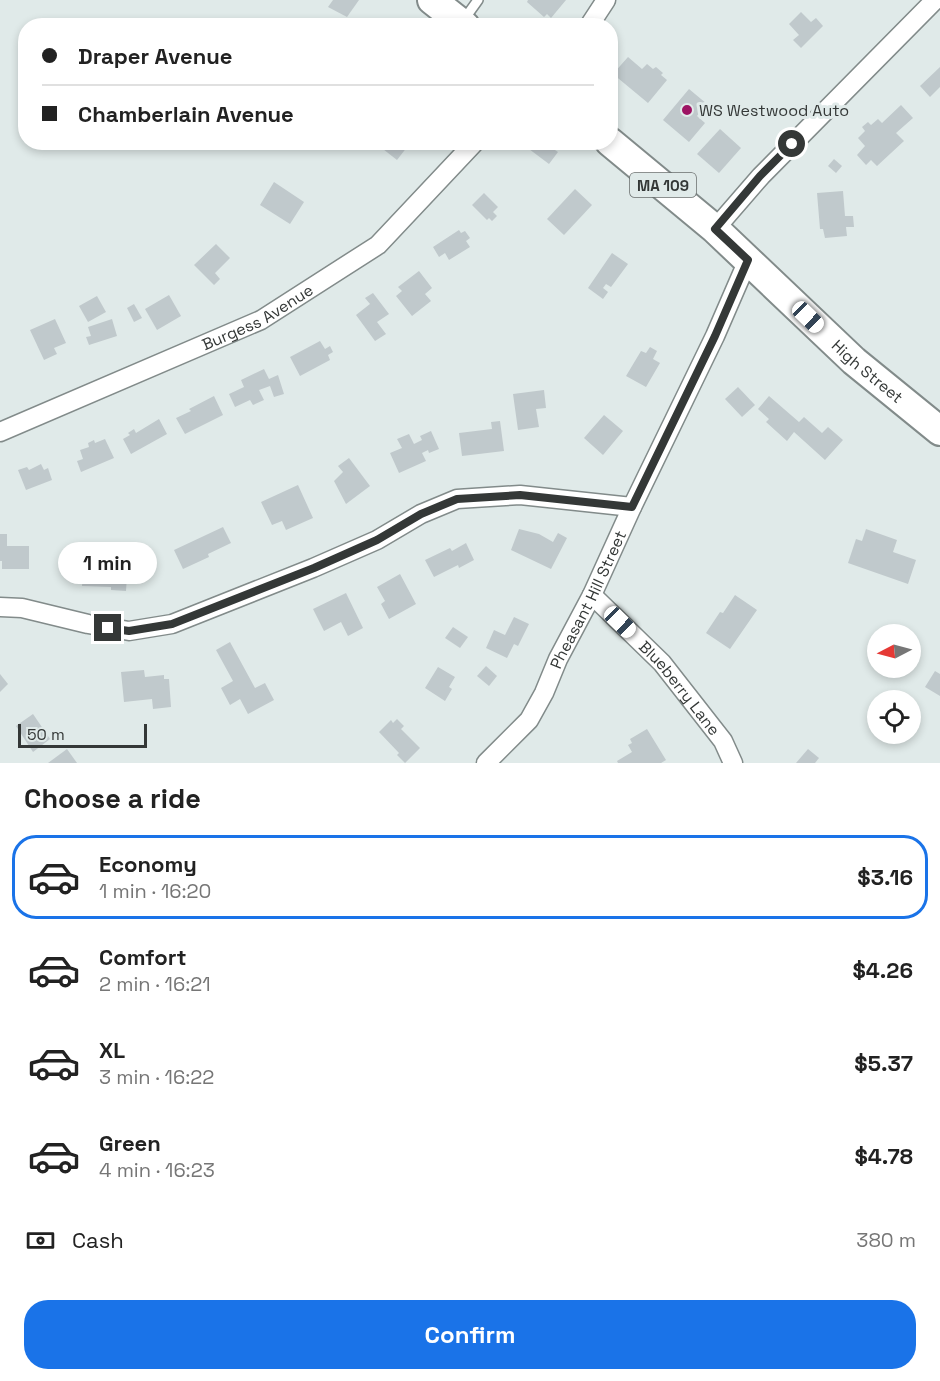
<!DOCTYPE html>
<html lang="en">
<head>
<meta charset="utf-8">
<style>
	:root { --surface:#fff; --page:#f6f6f6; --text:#222; --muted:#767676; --line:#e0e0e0; --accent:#1a73e8 }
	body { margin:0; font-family:"Space Grotesk",sans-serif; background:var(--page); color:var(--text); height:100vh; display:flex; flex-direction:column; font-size:22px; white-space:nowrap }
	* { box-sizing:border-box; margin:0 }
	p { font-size:20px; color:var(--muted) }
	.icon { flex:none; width:33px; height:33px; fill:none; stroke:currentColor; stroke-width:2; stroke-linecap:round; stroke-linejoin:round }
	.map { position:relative; height:763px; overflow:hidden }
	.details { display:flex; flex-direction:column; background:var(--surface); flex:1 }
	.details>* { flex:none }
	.banner { position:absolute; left:18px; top:18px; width:600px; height:132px; border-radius:24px; box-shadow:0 3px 9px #0003; display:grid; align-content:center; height:132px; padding:0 24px; background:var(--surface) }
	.needle { width:39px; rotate:264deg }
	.buttons { position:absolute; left:867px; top:624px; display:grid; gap:12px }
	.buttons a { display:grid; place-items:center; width:54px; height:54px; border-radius:50%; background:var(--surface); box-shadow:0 3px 9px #0003; font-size:30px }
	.scale { position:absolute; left:18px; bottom:15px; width:129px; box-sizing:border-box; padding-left:6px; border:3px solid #343837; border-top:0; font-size:16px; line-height:21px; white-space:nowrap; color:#343837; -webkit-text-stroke:4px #e0eae9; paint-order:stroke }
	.end { position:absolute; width:27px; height:27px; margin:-14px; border:8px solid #343837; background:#fff; box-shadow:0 0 0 3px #fff }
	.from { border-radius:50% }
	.bubble { position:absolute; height:42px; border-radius:21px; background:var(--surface); box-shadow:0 3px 9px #0003; font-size:20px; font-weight:800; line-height:42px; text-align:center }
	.car { position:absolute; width:18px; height:36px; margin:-18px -9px; border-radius:8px; box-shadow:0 0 4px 2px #0007; background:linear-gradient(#fff 24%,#345 0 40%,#fff 0 76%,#345 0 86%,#fff 0) }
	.banner b { display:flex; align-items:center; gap:21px; height:57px; font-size:22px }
	.banner b+b { border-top:2px solid var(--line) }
	.banner i { width:15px; height:15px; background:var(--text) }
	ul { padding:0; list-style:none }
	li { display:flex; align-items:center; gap:18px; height:84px; margin:0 12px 9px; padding:0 12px; border:3px solid transparent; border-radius:24px }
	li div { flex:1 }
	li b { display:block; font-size:22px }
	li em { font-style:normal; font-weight:800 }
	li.selected { border-color:var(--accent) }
	li>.icon { width:54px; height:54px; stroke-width:1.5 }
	h2 { padding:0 24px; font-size:27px; line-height:72px }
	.pay { display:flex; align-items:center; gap:15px; height:66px; padding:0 24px; font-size:22px }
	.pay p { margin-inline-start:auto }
	.button { display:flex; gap:12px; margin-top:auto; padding:12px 24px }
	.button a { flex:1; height:69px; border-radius:24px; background:var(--accent); color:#fff; font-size:24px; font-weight:800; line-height:69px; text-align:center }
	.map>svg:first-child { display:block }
	.building { fill:#c0c9cc }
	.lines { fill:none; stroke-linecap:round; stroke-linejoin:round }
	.lane-casing { stroke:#828b8a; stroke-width:12 }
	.street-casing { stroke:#828b8a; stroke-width:21 }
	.primary-casing { stroke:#828b8a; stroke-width:32 }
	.lane { stroke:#fff; stroke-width:9 }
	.street { stroke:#fff; stroke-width:18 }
	.primary { stroke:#fff; stroke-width:28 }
	.route { stroke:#343837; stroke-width:8 }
	.poi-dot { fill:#9d1363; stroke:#e0eae9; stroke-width:2 }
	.labels { text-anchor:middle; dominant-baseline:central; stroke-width:6; stroke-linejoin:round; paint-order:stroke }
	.shield { fill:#e0eae9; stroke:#686d6c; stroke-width:1.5 }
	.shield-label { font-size:15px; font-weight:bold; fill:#343837 }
	.poi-label { font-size:16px; fill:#343837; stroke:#e0eae9; text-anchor:start }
	.street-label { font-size:16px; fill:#343837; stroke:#e0eae9 }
</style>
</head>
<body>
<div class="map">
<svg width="940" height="763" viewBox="0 0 940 763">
	<rect width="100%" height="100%" fill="#e0eae9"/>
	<!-- building -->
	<g class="building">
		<path d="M333 0H359L347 17 328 7Z"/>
		<path d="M528 0H566L551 18 547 14 544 17 527 2Z"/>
		<path d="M801 12 811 22 816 18 823 26 801 48 793 40 799 35 789 24Z"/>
		<path d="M628 57 642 69 647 64 653 69 656 67 663 73 661 75 667 80 648 103 613 74Z"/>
		<path d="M940 67V87L930 97 920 86Z"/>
		<path d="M689 89 707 104 697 116 705 123 689 142 663 120Z"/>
		<path d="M901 105 913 118 896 133 904 141 877 166 871 160 866 165 857 155 865 146 858 138 865 131 862 127 868 122 871 125 878 119 882 123Z"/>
		<path d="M720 129 741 148 719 173 697 154Z"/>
		<path d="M374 142H411L397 160Z"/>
		<path d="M534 142 555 144 552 148 558 152 549 164 529 149Z"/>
		<path d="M834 159 842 166 836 173 828 166Z"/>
		<path d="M274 182 304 202 290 224 260 205Z"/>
		<path d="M575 189 592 205 564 235 547 219Z"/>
		<path d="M843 191 845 216H853L854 227H846L847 236 825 238 823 229H820L817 193Z"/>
		<path d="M484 193 498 207 493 212 497 216 492 221 489 218 487 220 472 205Z"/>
		<path d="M459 230 461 233 465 231 470 238 466 241 470 247 449 260 445 253 439 257 433 247Z"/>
		<path d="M216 244 230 258 215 273 220 279 214 285 194 265Z"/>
		<path d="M612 253 628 264 611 287 606 284 603 288 608 292 603 299 588 288Z"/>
		<path d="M419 271 432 288 425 294 431 301 412 316 396 296 402 291 398 287Z"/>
		<path d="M373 293 389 314 377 322 386 334 375 341 356 315 370 304 365 298Z"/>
		<path d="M169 295 181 316 157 330 145 309Z"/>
		<path d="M97 296 106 312 88 322 79 306Z"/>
		<path d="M134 304 142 318 134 322 127 308Z"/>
		<path d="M55 319 66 343 54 348 57 354 44 360 30 330Z"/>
		<path d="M112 319 117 336 89 345 86 337 91 336 88 327Z"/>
		<path d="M320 341 325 349 330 346 333 352 328 355 330 360 300 376 290 357Z"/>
		<path d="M650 347 657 351 653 359 660 363 646 387 626 376 641 351 646 353Z"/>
		<path d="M264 369 269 379 278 375 284 394 274 397 270 386 259 390 264 400 253 405 250 400 235 407 229 394 244 387 241 380Z"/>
		<path d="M738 387 755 405 742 417 725 399Z"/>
		<path d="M544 390 546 408 536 409 539 427 518 430 513 394Z"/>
		<path d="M214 396 223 415 185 434 176 418 191 411 189 409Z"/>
		<path d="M769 396 799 422 804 417 822 433 828 427 843 440 825 460 794 432 787 441 766 422 769 419 758 409Z"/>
		<path d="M604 415 623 431 603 455 584 438Z"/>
		<path d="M159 419 167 434 131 454 123 439 130 435 128 433 134 429 136 433Z"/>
		<path d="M500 421 504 451 462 456 459 433 492 429 491 422Z"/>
		<path d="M431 431 439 449 429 453 428 450 422 453 426 461 399 473 390 453 402 448 397 439 409 434 414 444 422 440 420 436Z"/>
		<path d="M105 439 114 458 81 472 77 461 83 459 80 450 89 447 88 443 94 440 95 443Z"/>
		<path d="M349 458 370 486 346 504 334 481 343 472 338 466Z"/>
		<path d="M41 464 44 470 48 468 52 480 26 490 18 470 27 467 29 470Z"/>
		<path d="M298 485 313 518 286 530 282 521 272 525 261 502Z"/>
		<path d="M223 527 231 543 208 554 209 557 183 569 174 550Z"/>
		<path d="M519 529 539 534 553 542 558 533 567 538 551 569 511 550Z"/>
		<path d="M866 529 897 540 893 552 916 560 908 584 848 563 856 539 862 541Z"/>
		<path d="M0 534H7V546H29V569H2V561H0Z"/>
		<path d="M466 543 474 560 459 568 458 565 434 577 425 560 450 548 452 551Z"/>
		<path d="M84 560 128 562 126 591 111 590V587L82 586Z"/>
		<path d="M400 574 416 604 389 619 381 604 385 601 377 587Z"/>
		<path d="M346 593 363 628 348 636 341 622 324 631 313 609Z"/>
		<path d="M735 595 757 610 730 649 706 633 720 612 723 613Z"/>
		<path d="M514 617 529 624 518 646 514 644 507 658 486 648 494 630 505 635Z"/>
		<path d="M453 627 468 637 460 648 445 638Z"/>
		<path d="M230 642 255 688 265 683 274 700 248 714 240 699 230 705 221 688 233 681 216 650Z"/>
		<path d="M486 666 497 676 489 686 477 676Z"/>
		<path d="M438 667 455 677 449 687 452 689 445 701 425 688Z"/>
		<path d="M144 670 145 677 164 675V679H169L171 707 153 709 152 699 124 702 121 672Z"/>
		<path d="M935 671 940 674V696L925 687Z"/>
		<path d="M0 674 8 684 0 692Z"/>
		<path d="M33 714 50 739 33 752 16 726Z"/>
		<path d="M397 719 404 726 401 729 420 748 405 763 397 755 399 753 379 732 391 720 393 723Z"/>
		<path d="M647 729 666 760 661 763H618L617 761 632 752 628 745 632 743 630 739Z"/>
		<path d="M67 749 77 763H48Z"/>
		<path d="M808 749 819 758 815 763H796Z"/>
	</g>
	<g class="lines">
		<defs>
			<path id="lane" d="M463 21 478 0"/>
			<g id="street">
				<path d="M589 26 606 0"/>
				<path d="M715 229 761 176 935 0"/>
				<path id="s1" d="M0 432 261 320 378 245 475 142"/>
				<path id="s2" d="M592 595 662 663 723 741 733 763"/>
				<path d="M0 607 22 608 88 624 129 631 172 624 313 568 377 540 421 514 457 499 520 495 632 507"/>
				<path id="s3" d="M486 763 529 720 544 693 558 659 592 595 632 507 715 336 748 260"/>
			</g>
			<g id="primary">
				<path d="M432 0 465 26"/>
				<path id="s4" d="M610 142 715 229 854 361 940 431"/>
			</g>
		</defs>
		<!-- lane casing -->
		<use href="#lane" class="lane-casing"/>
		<!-- street casing -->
		<use href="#street" class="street-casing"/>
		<!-- primary casing -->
		<use href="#primary" class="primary-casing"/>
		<!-- lane -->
		<use href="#lane" class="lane"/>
		<!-- street -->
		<use href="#street" class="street"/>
		<!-- primary -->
		<use href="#primary" class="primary"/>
	</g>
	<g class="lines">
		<!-- route -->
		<path class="route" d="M108 628 129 631 172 624 314 568 377 540 421 514 457 499 520 495 632 507 715 336 748 260 715 229 760 176 792 144"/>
	</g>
	<!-- markers -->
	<circle class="poi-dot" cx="687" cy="110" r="6"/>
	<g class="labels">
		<!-- shield labels -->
		<rect class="shield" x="630" y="173" width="66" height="24" rx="4.5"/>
		<g class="shield-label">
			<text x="663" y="185">MA 109</text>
		</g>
		<!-- poi labels -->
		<g class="poi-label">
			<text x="699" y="110">WS Westwood Auto</text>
		</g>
		<!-- street labels -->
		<g class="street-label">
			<text stroke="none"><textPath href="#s1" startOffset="282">Burgess Avenue</textPath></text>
			<text stroke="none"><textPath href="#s4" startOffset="345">High Street</textPath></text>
			<text stroke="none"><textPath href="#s3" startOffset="195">Pheasant Hill Street</textPath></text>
			<text stroke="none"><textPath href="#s2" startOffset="128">Blueberry Lane</textPath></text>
		</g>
	</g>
</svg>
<div class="buttons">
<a><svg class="needle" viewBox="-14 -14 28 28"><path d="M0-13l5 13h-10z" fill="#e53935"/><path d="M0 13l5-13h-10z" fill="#767676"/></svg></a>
<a><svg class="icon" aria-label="locate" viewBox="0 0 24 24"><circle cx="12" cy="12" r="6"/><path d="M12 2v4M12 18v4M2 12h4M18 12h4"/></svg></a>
</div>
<div class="scale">50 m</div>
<i class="end from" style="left:792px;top:144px"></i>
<i class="end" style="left:108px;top:628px"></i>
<div class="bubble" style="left:58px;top:542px;width:99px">1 min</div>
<i class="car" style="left:808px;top:317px;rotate:134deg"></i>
<i class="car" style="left:620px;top:622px;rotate:134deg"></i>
<div class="banner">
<b><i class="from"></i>Draper Avenue</b>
<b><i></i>Chamberlain Avenue</b>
</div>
</div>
<section class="details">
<h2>Choose a ride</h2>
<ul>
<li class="selected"><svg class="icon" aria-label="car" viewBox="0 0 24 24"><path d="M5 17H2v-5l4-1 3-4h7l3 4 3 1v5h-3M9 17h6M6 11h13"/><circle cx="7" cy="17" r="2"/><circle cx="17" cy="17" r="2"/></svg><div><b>Economy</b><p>1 min · 16:20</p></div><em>$3.16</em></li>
<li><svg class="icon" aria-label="car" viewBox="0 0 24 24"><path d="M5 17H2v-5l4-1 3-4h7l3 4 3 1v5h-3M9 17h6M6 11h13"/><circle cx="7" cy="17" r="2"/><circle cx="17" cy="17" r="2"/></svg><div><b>Comfort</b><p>2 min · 16:21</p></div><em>$4.26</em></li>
<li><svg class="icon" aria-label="car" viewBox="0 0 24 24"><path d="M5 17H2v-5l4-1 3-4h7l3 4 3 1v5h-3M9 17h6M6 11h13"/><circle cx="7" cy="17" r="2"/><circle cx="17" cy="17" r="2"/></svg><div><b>XL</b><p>3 min · 16:22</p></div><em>$5.37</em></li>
<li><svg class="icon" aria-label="car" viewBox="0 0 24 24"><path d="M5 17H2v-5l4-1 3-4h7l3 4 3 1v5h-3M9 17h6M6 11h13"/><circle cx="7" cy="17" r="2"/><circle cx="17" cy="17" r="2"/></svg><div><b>Green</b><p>4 min · 16:23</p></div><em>$4.78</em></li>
</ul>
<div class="pay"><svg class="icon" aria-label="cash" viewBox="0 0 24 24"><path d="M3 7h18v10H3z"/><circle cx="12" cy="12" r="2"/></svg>Cash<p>380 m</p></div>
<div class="button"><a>Confirm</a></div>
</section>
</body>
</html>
